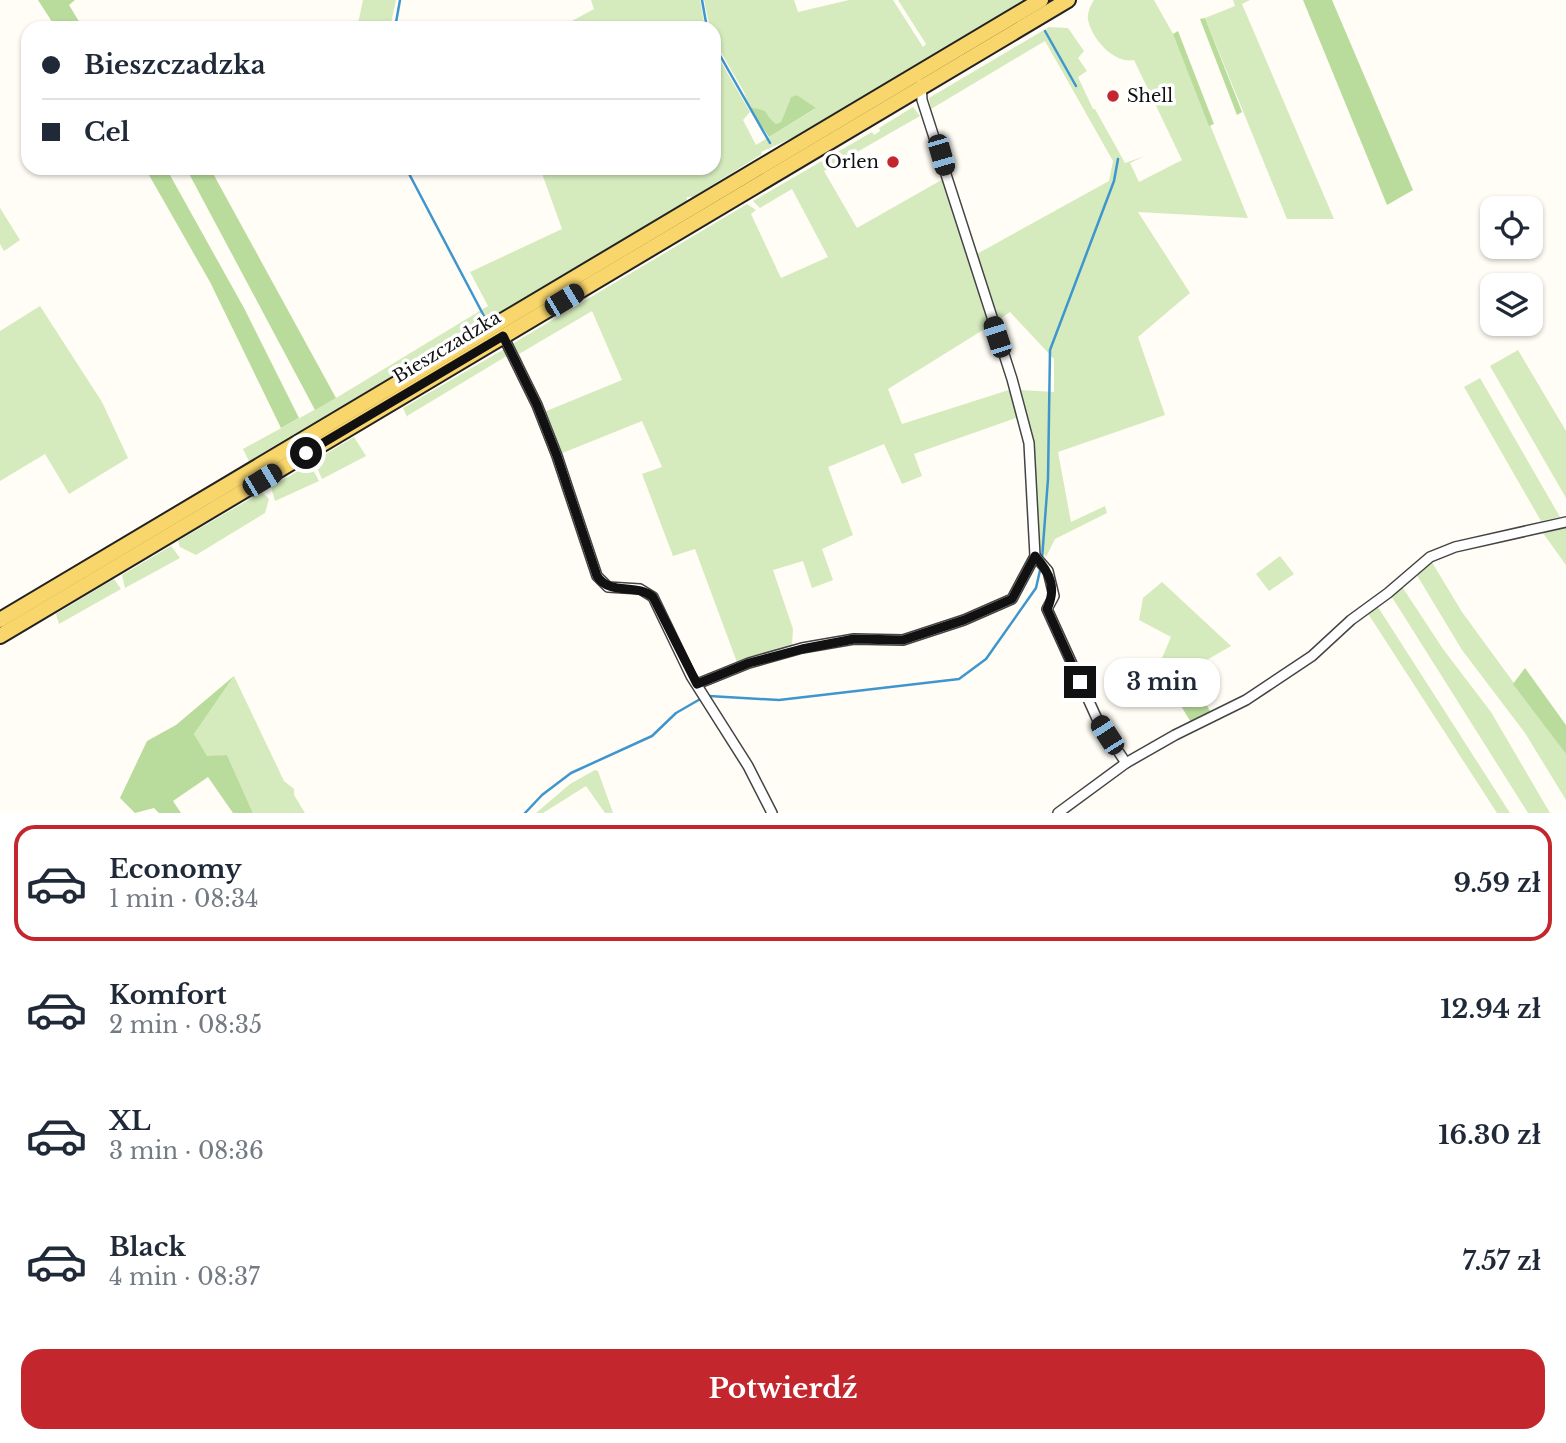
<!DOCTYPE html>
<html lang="pl">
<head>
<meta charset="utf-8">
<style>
	:root { --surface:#fff; --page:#f2f2f3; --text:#1f2937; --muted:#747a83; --line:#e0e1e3; --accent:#c4262e }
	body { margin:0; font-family:"Libre Baskerville",serif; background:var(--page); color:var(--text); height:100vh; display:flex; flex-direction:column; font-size:26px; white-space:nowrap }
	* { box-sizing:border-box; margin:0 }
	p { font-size:23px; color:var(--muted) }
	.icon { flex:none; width:38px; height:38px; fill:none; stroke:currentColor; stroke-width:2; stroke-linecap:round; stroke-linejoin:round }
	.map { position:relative; height:813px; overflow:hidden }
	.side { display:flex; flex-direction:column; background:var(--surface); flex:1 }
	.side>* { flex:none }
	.hud { position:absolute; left:21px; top:21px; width:700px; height:154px; border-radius:21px; box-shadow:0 2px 5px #0004; display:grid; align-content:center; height:154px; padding:0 21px; background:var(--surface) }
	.controls { position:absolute; left:1480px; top:196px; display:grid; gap:14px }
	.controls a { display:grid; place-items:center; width:63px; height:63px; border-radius:14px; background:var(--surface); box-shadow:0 2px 5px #0004; font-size:35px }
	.end { position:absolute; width:32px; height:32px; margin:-16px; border:9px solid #111; background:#fff; box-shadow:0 0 0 4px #fff }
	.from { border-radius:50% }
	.bubble { position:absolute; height:49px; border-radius:21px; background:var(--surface); box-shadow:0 2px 5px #0004; font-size:23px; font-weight:700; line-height:49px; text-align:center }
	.car { position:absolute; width:21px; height:42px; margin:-21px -10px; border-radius:9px; box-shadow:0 0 5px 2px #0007; background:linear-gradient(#222 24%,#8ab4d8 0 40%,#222 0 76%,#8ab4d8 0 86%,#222 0) }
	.hud b { display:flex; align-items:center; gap:24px; height:66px; font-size:26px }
	.hud b+b { border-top:2px solid var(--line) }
	.hud i { width:18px; height:18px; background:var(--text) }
	ul { padding:12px 0 0; list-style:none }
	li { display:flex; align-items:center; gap:21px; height:116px; margin:0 14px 10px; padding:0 7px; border:4px solid transparent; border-radius:21px }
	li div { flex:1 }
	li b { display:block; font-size:26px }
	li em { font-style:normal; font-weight:700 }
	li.current { border-color:var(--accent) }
	li>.icon { width:63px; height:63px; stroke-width:1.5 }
	.cta { display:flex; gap:14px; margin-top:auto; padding:14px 21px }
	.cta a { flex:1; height:80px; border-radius:21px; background:var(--accent); color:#fff; font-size:28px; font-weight:700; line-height:80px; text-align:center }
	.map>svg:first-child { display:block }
	.green { fill:#d5ebbd }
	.forest { fill:#b9dc9c }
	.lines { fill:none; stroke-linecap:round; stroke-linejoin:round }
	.stream { stroke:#3f96cf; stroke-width:2.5 }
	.street-casing { stroke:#444; stroke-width:12 }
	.primary-casing { stroke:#222; stroke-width:18 }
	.street { stroke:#fff; stroke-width:9 }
	.primary { stroke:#f9d66b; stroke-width:14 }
	.route { stroke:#111; stroke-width:9 }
	.poi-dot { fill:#c4262e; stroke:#fff; stroke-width:2.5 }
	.labels { text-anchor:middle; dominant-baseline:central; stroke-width:7; stroke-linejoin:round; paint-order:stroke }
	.poi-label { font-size:18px; fill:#111; stroke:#fff; text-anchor:start }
	.street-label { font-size:18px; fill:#111; stroke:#fff }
</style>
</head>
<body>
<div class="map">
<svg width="1566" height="813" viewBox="0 0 1566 813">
	<rect width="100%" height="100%" fill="#fffdf5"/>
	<!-- green -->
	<g class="green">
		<path d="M363 0H396L390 28H357Z"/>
		<path d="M591 0H700L705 28H559L594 9Z"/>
		<path d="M704 0H794L798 12 849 0H893L923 47 926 44 898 0H1026L799 135 761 152 762 154 693 197H687V201L249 461 243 449 336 398 488 306 470 272 562 229 540 168H714V50L750 112 743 120 756 145 815 109 797 95 791 97 781 122 776 124 749 107 744 92 714 40V28H710Z"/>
		<path d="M1094 0H1154L1173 34 1248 218 1138 212 1190 293 1138 337 1165 415 1058 452 1071 522 1105 506 1107 513 1055 539 1046 557 1037 544 1033 447 1021 390 1054 392V359L1010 312 997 321 975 255 1109 181 1113 161 1045 41 931 109 929 98 1049 27 1068 28 1084 51 1078 58 1087 71 1078 77 1093 109H1095L1125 163 1145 156 1130 163 1139 182 1182 160 1134 60C1114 64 1092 39 1088 20 1087 14 1090 6 1094 0Z"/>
		<path d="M1233 0H1250L1242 4 1334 219H1287L1205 18 1235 6Z"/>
		<path d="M913 107 920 116 824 171 857 228 945 178 967 259 991 325 888 389 902 424 1012 389 1019 417 914 454 922 476 902 484 884 444 828 467 853 535 822 549 833 580 812 588 803 561 773 570 793 629 792 646 738 665 695 549 673 556 642 474 662 467 642 421 560 454 544 412 622 380 592 311 519 354 523 362 520 363 512 344 747 204 756 210 751 214 781 278 828 257 792 189 760 208 753 201 872 132 874 135 880 131 879 128Z"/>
		<path d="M0 208 20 240 4 251 0 244Z"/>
		<path d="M40 306 102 402 128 458 69 494 45 454 0 481V331Z"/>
		<path d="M506 348 510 354 407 416 408 419 403 408Z"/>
		<path d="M1518 350 1566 431V498L1490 366Z"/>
		<path d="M1480 378 1560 517 1541 521 1464 387Z"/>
		<path d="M354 437 366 456 322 479 314 461Z"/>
		<path d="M310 464 319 481 275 501 271 487Z"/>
		<path d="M262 492 269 499 265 513 196 555 180 547 178 541Z"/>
		<path d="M1566 524V565L1540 529Z"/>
		<path d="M171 546 180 558 125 588 122 575Z"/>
		<path d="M1280 556 1294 574 1269 591 1256 574Z"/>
		<path d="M1430 559 1462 612 1566 754V800L1525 733 1462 650 1415 572Z"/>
		<path d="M114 579 121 589 59 624 56 614Z"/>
		<path d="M1162 582 1231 646 1167 683 1154 687 1156 672 1171 637 1139 620 1143 598Z"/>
		<path d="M1401 585 1443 649 1491 712 1550 813H1528L1390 594Z"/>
		<path d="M1376 604 1510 813H1497L1367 612Z"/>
		<path d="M234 676 284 781 294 789V795L305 813H253L227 755 207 757 194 734Z"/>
		<path d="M595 770 598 771 613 813H605L586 786 543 813H536L570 784Z"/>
	</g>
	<!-- forest -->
	<g class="forest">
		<path d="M38 0H75L69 5 83 28H56Z"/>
		<path d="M1303 0H1332L1413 190 1387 205Z"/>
		<path d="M1205 18 1242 112 1237 115 1200 19Z"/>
		<path d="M1178 31 1214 124 1209 126 1173 34Z"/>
		<path d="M797 95 816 108 769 137 749 107C774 112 760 111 776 124L781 122 791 97Z"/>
		<path d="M145 168H166L244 308 299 418 281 428 210 282Z"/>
		<path d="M186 168H210L336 398 315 410Z"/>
		<path d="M1525 668 1566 725V754L1513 684Z"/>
		<path d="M1188 670 1211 713 1192 724 1167 683Z"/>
		<path d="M234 676 194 734 207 756 227 755 253 813H233L208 777 173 801 181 813H159L154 808 135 813 120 798 147 741 176 725Z"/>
	</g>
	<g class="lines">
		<!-- stream -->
		<g class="stream">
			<path d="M702 0 707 28"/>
			<path d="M395 28 400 0"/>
			<path d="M1045 31 1076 86"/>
			<path d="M714 45 770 143"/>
			<path d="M406 168 485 318"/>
			<path d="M1042 559 1048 479 1050 350 1114 181 1118 159"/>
			<path d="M709 696 779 700 959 679 986 659 1036 588 1041 566"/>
			<path d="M525 813 542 795 571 773 652 736 676 713 702 698"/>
		</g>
		<defs>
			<g id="street">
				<path d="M921 84 922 100 1012 379 1029 443 1035 556 1048 571 1054 596 1047 609 1098 721 1126 763"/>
				<path d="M503 336 537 405 557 456 597 576 608 587 640 589 653 597 691 676 748 766 772 813"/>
				<path d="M697 684 749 663 802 648 854 639 903 640 964 620 1012 599 1035 556"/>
				<path d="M1058 813 1126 763 1175 735 1246 700 1312 656 1351 620 1388 593 1430 557 1455 547 1566 522"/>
			</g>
			<g id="primary">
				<path d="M0 620 1041 0"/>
				<path d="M0 636 1068 0"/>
			</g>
		</defs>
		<!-- street casing -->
		<use href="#street" class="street-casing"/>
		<!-- primary casing -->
		<use href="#primary" class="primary-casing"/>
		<!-- street -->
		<use href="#street" class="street"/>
		<!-- primary -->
		<use href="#primary" class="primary"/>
	</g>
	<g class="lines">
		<!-- route -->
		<path class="route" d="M306 453 503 336 537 405 557 456 597 576C610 596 636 583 653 597L697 684 749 663 802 649 854 639 903 640 964 620 1012 599 1035 556C1050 573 1057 588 1047 609L1080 682"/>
	</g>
	<!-- markers -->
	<g class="poi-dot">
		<circle cx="1113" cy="96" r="7"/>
		<circle cx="893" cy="162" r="7"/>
	</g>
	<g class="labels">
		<!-- poi labels -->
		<g class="poi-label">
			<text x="1127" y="96">Shell</text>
			<text x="879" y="162" text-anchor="end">Orlen</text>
		</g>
		<!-- street labels -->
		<g class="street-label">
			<text transform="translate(447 347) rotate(-31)">Bieszczadzka</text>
		</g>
	</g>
</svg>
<div class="controls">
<a><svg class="icon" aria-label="locate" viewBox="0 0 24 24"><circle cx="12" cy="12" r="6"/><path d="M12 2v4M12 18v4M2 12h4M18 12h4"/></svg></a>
<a><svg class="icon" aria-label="layers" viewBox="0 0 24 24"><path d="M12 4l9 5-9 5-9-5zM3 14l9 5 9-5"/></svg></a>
</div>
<i class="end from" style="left:306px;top:453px"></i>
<i class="end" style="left:1080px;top:682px"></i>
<div class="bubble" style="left:1104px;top:658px;width:116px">3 min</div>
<i class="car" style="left:941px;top:155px;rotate:164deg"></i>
<i class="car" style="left:564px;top:300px;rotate:59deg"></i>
<i class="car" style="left:997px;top:337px;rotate:342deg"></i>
<i class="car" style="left:262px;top:480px;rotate:59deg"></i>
<i class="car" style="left:1107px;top:735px;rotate:327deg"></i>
<div class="hud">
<b><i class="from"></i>Bieszczadzka</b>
<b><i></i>Cel</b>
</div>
</div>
<section class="side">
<ul>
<li class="current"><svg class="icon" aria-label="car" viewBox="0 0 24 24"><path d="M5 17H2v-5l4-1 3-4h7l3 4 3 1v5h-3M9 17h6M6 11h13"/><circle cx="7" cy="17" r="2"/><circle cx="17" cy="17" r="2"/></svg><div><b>Economy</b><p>1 min · 08:34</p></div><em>9.59 zł</em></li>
<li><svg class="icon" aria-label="car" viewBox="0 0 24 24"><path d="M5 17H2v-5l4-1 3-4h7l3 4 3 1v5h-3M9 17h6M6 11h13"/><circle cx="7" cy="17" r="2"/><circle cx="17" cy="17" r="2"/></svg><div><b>Komfort</b><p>2 min · 08:35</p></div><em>12.94 zł</em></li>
<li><svg class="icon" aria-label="car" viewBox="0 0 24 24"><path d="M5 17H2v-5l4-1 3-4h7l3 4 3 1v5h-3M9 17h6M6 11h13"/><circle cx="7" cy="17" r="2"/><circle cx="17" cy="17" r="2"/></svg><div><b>XL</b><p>3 min · 08:36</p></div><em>16.30 zł</em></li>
<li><svg class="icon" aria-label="car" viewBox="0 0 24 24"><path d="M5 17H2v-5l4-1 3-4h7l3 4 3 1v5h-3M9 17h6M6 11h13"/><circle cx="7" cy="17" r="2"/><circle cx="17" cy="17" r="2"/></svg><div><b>Black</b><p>4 min · 08:37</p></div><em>7.57 zł</em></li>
</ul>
<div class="cta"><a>Potwierdź</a></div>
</section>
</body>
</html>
